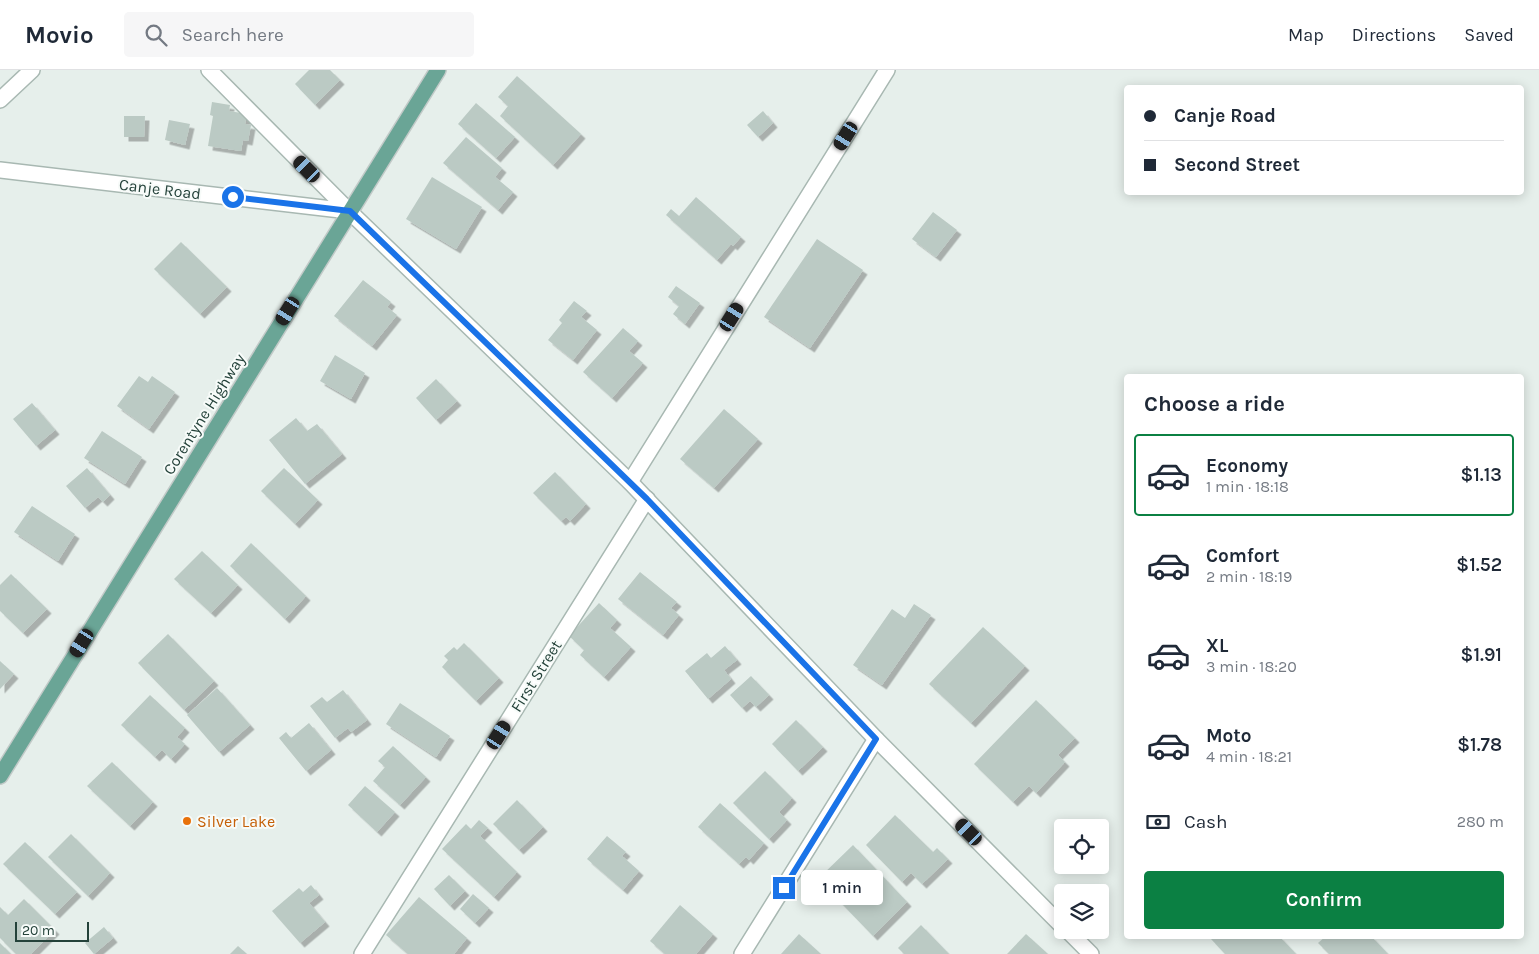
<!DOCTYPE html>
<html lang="en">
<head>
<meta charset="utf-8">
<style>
	:root { --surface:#fff; --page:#f6f6f7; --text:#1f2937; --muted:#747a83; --line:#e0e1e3; --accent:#0b8043 }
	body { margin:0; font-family:Karla,sans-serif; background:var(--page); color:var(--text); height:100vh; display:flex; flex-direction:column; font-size:19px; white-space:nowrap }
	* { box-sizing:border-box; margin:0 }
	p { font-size:16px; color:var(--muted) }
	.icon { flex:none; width:28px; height:28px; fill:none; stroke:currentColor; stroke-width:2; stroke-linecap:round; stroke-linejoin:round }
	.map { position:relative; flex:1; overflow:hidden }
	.side { position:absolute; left:1124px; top:304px; width:400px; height:565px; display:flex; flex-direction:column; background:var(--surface); border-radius:5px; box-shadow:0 2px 12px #0003 }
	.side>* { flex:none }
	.guide { position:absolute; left:1124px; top:15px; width:400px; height:110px; border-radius:5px; box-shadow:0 2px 12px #0003; display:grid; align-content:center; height:110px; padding:0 20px; background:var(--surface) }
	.tools { position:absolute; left:1054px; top:749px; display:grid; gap:10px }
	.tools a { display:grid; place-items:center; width:55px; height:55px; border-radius:5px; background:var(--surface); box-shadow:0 2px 12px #0003; font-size:25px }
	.scale { position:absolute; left:15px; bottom:12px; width:74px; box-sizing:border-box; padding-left:5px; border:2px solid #24423a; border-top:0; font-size:14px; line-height:18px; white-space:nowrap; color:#24423a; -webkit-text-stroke:4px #f7fbf9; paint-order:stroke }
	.end { position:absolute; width:22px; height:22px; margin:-11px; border:6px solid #1a73e8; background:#fff; box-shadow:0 0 0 2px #fff }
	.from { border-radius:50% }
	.bubble { position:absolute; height:35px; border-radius:5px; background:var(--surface); box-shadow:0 2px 12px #0003; font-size:16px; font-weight:600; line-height:35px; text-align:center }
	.car { position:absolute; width:15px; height:30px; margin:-15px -8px; border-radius:6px; box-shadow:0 0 4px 1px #0007; background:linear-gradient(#222 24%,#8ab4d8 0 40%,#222 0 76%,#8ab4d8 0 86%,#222 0) }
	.guide b { display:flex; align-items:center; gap:18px; height:48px; font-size:19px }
	.guide b+b { border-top:1px solid var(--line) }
	.guide i { width:12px; height:12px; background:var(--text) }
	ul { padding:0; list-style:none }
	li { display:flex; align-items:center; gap:15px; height:82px; margin:0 10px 8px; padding:0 10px; border:2px solid transparent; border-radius:5px }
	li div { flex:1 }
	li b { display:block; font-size:19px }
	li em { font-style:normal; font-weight:600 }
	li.current { border-color:var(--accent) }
	li>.icon { width:45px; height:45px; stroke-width:1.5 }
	h2 { padding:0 20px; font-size:22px; line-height:60px }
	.pay { display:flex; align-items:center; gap:12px; height:55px; padding:0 20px; font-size:19px }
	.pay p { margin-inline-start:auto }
	.primary-button { display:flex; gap:10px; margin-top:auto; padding:10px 20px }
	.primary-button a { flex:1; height:58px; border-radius:5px; background:var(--accent); color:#fff; font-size:20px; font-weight:600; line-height:58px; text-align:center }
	header { display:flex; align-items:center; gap:30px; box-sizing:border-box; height:70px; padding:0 25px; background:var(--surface); border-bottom:1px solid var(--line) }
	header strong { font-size:24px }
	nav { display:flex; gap:28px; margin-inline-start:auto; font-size:18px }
	.search { width:350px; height:45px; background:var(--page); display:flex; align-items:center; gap:12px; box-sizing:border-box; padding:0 18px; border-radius:5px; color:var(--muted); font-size:19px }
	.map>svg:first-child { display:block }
	.building { fill:#bbcac4; filter:url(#shadow) }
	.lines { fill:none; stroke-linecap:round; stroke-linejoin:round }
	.minor-casing { stroke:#a8b8b2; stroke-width:18 }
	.major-casing { stroke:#c2cac8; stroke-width:18 }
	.minor { stroke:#fff; stroke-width:15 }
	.major { stroke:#6aa596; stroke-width:15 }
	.route { stroke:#1a73e8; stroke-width:6 }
	.food-dot { fill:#e8710a; stroke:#f7fbf9; stroke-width:2 }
	.labels { text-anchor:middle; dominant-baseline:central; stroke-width:4; stroke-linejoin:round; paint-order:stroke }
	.street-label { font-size:16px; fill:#24423a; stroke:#f7fbf9 }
	.food-label { font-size:16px; fill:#c56008; stroke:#f7fbf9; text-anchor:start }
</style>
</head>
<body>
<header>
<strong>Movio</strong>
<div class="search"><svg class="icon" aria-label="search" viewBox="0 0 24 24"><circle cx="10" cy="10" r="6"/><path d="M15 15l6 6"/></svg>Search here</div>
<nav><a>Map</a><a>Directions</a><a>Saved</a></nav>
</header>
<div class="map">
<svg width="1539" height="884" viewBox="0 0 1539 884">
	<defs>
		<filter id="shadow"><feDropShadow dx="4.5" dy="4.5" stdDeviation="0" flood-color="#0004"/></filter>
	</defs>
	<rect width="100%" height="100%" fill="#e6efeb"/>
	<!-- building -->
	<g class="building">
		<path d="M309 0H330L340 10 315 35 295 14Z"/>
		<path d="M517 6 581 64 553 95 500 46 508 36 498 27Z"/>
		<path d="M212 32 230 35 229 41 247 44 245 54 251 55 248 71 243 70 241 81 208 76 213 46 210 45Z"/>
		<path d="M476 33 515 67 496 88 458 54Z"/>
		<path d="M763 41 773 53 758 67 747 55Z"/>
		<path d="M124 46H145L144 67H124Z"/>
		<path d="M169 50 190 54 185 75 165 70Z"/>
		<path d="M466 67 502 98 495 107 513 122 498 140 443 93Z"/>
		<path d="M432 107 482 137 456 179 406 149Z"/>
		<path d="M696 127 741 167 733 176 731 174 717 190 666 145 671 139 679 146Z"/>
		<path d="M933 142 957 160 936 187 912 169Z"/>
		<path d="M817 169 863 200 810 278 764 247Z"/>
		<path d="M181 172 227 217 200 244 154 199Z"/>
		<path d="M363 210 391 232 387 237 397 245 372 276 334 246Z"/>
		<path d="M676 216 700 233 685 254 673 244 679 236 668 227Z"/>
		<path d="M574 231 587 241 581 247 597 260 573 290 548 270 562 253 559 250Z"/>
		<path d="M623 258 638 271 629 281 643 293 612 328 583 302Z"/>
		<path d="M335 285 365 303 351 329 320 311Z"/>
		<path d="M139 306 148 312 152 306 175 322 149 359 117 336Z"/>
		<path d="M436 309 457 331 436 350 416 328Z"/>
		<path d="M32 333 55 360 36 376 13 349Z"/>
		<path d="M724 339 758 369 714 418 680 389Z"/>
		<path d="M296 348 307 361 317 354 342 384 305 414 269 370Z"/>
		<path d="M102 361 142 387 125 414 84 388Z"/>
		<path d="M87 398 110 425 103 432 98 427 85 438 66 416Z"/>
		<path d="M284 398 318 430 295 454 261 421Z"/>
		<path d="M555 402 586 434 570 451 566 447 561 451 533 423Z"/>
		<path d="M32 436 75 464 58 491 14 462Z"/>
		<path d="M251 473 306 526 285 549 230 496Z"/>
		<path d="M202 481 238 515 211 543 174 509Z"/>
		<path d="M640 502 677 532 671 538 679 545 663 565 618 529Z"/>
		<path d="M11 504 47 539 23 563 0 541V515Z"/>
		<path d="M599 533 617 550 610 558 631 577 604 607 580 585 584 580 569 566Z"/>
		<path d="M914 534 931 545 882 615 853 595 892 539 905 548Z"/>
		<path d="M983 557 1025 596 971 653 929 614Z"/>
		<path d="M168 564 214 611 184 640 138 593Z"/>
		<path d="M464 573 499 608 476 631 442 597 448 590 444 586 454 577 457 580Z"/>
		<path d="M725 576 737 590 724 600 731 609 708 629 685 601 707 583 711 588Z"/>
		<path d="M0 591 14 604 0 619Z"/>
		<path d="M751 606 769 625 756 637 750 631 742 638 730 625Z"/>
		<path d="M217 618 250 655 219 682 187 645Z"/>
		<path d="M343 620 367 650 351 662 348 658 335 668 310 636 322 627 327 632Z"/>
		<path d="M150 625 185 658 177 667 185 674 171 689 162 680 155 687 121 655Z"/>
		<path d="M1036 630 1075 668 1058 685 1065 692 1036 723 1029 716 1013 732 974 694Z"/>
		<path d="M400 633 450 666 436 687 386 654Z"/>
		<path d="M796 650 823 677 798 701 772 674Z"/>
		<path d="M309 653 331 680 306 701 279 668 286 662 291 668Z"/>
		<path d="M393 676 426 707 400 735 373 711 385 697 378 691Z"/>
		<path d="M112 692 153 732 130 756 87 716Z"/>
		<path d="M765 701 792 728 779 742 787 750 769 769 733 733Z"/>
		<path d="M365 716 395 742 377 762 348 735Z"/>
		<path d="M517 730 543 757 519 780 493 754Z"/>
		<path d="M720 733 764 773 749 790 746 787 739 794 698 757Z"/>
		<path d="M895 745 933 782 937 778 948 789 922 814 911 803 902 812 866 775Z"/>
		<path d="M479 750 488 758 480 766 517 802 494 827 442 779 466 754 471 759Z"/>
		<path d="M71 764 110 803 88 826 48 787Z"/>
		<path d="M607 766 626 782 622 786 639 801 623 820 587 789Z"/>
		<path d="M25 772 77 822 55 844 3 794Z"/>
		<path d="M853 775 907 832 873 866 818 809Z"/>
		<path d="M449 805 465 821 450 836 434 819Z"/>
		<path d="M311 815 319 825 309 833 325 852 300 873 272 841 299 818 303 822Z"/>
		<path d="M473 824 489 838 475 853 460 839Z"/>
		<path d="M419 827 467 868 454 884H408L386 865Z"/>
		<path d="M24 829 55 860 31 884H16L0 868V837L8 845Z"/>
		<path d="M680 835 713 864 696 884H665L650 871Z"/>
		<path d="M921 855 949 884H904L898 878Z"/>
		<path d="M104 857 113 868 94 884 85 873Z"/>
		<path d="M799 864 821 884H781Z"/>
		<path d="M1026 864 1048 884H1007Z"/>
		<path d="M1214 866H1279L1296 884H1225L1211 869Z"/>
		<path d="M1326 866H1371L1388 884H1329L1318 873Z"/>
		<path d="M0 873 11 884H0Z"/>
		<path d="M238 876 247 884H230Z"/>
	</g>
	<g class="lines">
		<defs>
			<g id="minor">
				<path d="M209 0 349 141 630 412 876 669 1062 856"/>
				<path d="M0 30 32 0"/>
				<path d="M0 100 349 141"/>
				<path d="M630 412 887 0"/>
				<path d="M1067 860 1091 884"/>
				<path d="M362 884 647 429"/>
				<path d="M742 884 876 669"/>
			</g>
			<path id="major" d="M0 706 438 0"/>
		</defs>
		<!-- minor casing -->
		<use href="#minor" class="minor-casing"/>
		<!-- major casing -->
		<use href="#major" class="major-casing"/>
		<!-- minor -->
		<use href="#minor" class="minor"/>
		<!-- major -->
		<use href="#major" class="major"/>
	</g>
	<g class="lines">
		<!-- route -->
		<path class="route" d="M233 127 350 141 647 429 876 669 784 818"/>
	</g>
	<!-- markers -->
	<circle class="food-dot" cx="187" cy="751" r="5"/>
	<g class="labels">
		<!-- street labels -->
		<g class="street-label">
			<text transform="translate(160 119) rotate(7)">Canje Road</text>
			<text transform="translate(204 344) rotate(-58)">Corentyne Highway</text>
			<text transform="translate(536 606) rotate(-58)">First Street</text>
		</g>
		<!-- food labels -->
		<g class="food-label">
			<text x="197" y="751">Silver Lake</text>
		</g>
	</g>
</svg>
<div class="tools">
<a><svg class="icon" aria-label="locate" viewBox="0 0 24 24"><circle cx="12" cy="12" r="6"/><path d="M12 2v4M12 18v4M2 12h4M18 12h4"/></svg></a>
<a><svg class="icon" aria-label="layers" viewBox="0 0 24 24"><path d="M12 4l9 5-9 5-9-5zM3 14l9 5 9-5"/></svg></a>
</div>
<div class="scale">20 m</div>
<i class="end from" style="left:233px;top:127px"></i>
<i class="end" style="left:784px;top:818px"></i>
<div class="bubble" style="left:801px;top:800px;width:82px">1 min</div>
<i class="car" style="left:846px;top:66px;rotate:212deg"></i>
<i class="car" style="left:307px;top:99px;rotate:315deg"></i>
<i class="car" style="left:288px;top:241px;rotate:212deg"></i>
<i class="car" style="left:732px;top:247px;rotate:32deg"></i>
<i class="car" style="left:82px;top:573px;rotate:212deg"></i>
<i class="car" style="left:499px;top:665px;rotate:32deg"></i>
<i class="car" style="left:969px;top:762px;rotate:315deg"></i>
<div class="guide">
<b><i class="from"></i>Canje Road</b>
<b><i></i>Second Street</b>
</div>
<section class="side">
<h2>Choose a ride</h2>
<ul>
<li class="current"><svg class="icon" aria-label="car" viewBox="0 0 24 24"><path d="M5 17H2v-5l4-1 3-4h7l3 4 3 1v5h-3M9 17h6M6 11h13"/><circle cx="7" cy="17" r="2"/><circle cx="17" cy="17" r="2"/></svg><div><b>Economy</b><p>1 min · 18:18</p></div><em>$1.13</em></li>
<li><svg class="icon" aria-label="car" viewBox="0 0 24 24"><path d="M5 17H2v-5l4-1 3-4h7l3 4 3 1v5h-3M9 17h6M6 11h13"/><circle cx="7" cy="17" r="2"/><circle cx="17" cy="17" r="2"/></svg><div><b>Comfort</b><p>2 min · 18:19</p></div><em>$1.52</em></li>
<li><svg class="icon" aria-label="car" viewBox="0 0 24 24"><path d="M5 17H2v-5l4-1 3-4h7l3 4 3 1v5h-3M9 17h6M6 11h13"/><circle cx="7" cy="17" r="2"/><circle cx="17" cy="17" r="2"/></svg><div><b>XL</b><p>3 min · 18:20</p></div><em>$1.91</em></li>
<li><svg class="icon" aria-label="car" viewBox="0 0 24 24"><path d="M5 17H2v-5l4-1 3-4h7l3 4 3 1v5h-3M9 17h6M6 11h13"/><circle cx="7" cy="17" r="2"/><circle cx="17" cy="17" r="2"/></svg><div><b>Moto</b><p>4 min · 18:21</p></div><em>$1.78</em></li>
</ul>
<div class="pay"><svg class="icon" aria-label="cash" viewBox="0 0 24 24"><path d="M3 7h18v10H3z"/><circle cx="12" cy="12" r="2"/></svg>Cash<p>280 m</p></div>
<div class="primary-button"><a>Confirm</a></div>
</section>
</div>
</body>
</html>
